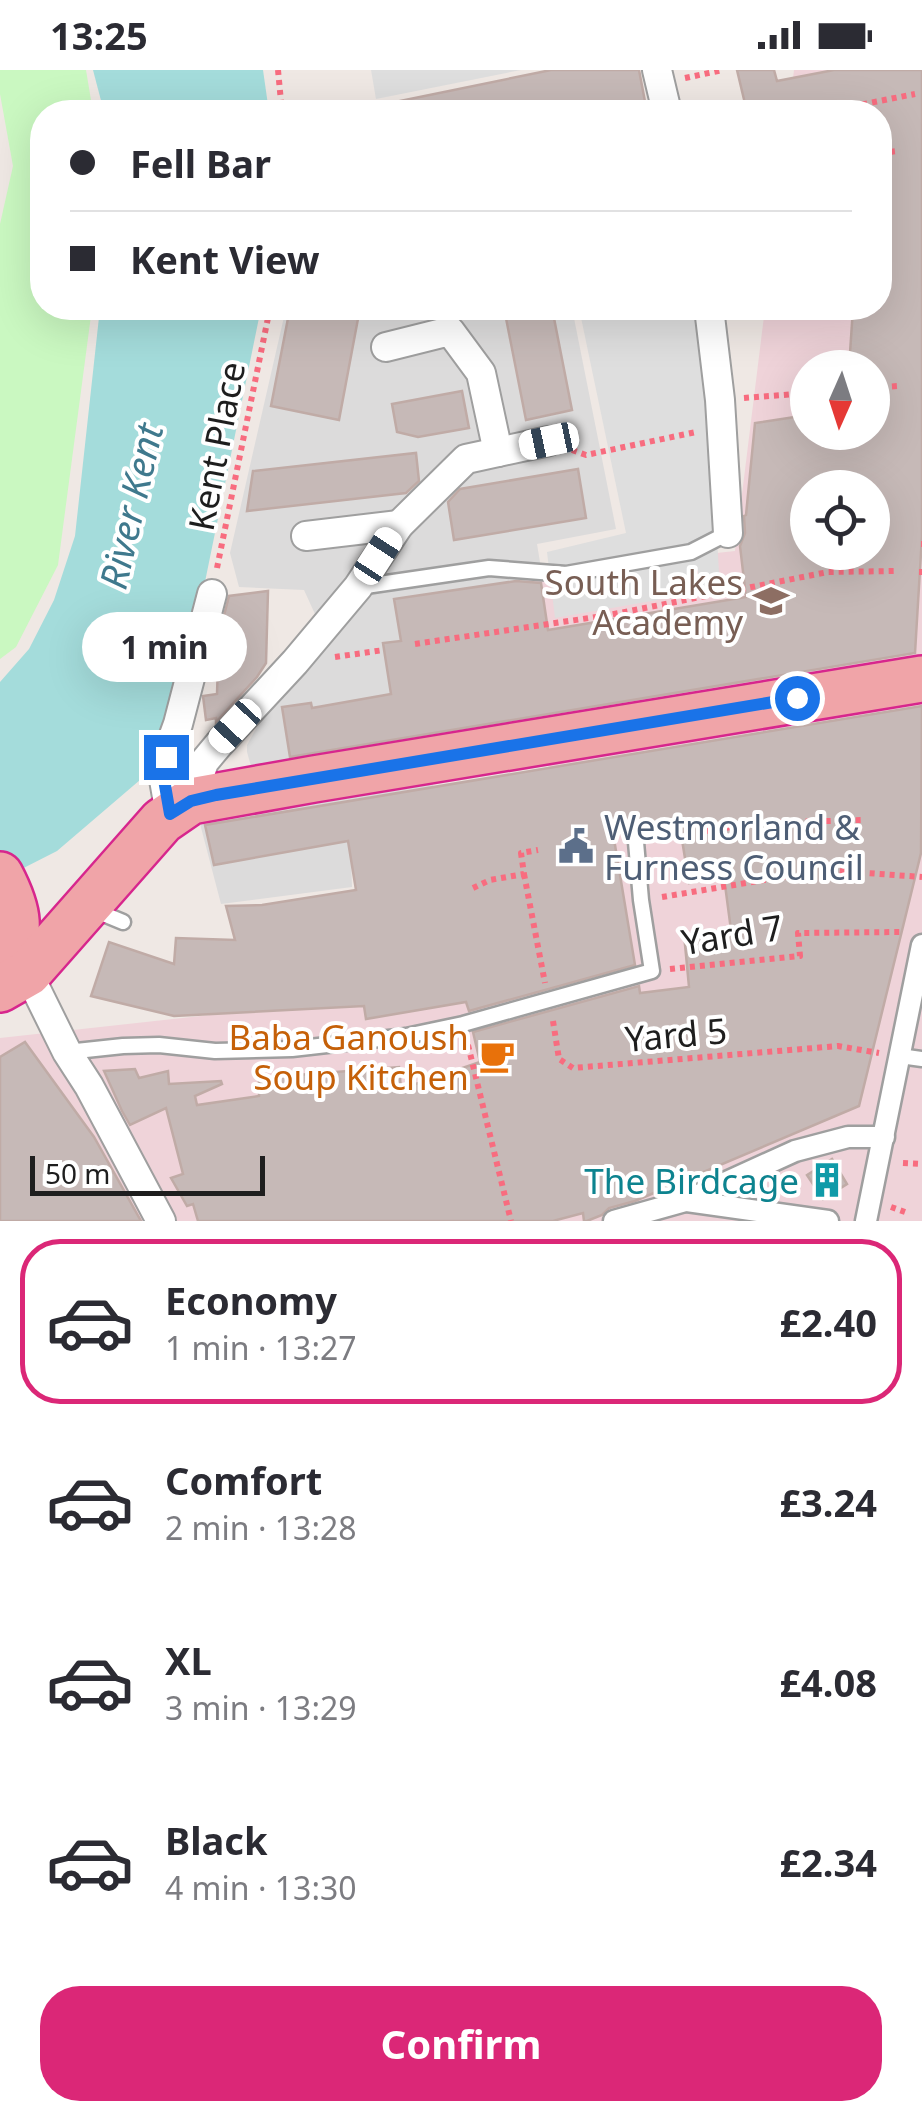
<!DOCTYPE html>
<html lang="en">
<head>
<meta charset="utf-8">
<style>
	:root { --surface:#fff; --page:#f7f7f7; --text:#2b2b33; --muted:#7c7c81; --line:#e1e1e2; --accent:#db2777 }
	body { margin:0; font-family:"Noto Sans",sans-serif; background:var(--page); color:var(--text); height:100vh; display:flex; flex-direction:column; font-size:38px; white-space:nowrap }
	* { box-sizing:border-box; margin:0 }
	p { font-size:32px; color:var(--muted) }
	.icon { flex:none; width:55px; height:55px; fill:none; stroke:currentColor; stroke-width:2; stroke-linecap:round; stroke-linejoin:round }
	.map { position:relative; height:1151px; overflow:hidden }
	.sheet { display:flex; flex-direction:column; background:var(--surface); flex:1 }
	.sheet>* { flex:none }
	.banner { position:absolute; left:30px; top:30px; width:862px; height:220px; border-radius:40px; box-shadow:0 10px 40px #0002; display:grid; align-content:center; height:220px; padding:0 40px; background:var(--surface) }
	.needle { width:65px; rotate:183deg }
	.tools { position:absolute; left:790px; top:280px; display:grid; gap:20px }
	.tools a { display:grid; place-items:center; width:100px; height:100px; border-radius:50%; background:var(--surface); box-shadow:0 10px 40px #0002; font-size:50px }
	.scale { position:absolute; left:30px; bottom:25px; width:235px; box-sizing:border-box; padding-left:10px; border:5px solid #1e1e1e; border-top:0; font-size:28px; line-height:35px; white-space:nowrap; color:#1e1e1e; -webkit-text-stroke:8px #fff; paint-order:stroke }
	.end { position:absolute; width:45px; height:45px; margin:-22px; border:12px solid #1a73e8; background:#fff; box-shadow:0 0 0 5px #fff }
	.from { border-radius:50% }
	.bubble { position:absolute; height:70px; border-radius:35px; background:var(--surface); box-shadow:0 10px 40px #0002; font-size:32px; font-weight:700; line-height:70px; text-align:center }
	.car { position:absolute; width:30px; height:60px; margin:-30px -15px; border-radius:12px; box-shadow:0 0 8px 2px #0007; background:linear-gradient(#fff 24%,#345 0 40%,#fff 0 76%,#345 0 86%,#fff 0) }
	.banner b { display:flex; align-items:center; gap:35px; height:95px; font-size:38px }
	.banner b+b { border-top:2px solid var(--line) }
	.banner i { width:25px; height:25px; background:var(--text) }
	ul { padding:18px 0 0; list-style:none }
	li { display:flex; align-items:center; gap:30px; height:165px; margin:0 20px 15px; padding:0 20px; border:5px solid transparent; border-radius:40px }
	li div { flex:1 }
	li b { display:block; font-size:38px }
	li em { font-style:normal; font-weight:700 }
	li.selected { border-color:var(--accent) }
	li>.icon { width:90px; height:90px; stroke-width:1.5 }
	.primary-button { display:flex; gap:20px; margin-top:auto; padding:20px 40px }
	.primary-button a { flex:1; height:115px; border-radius:40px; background:var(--accent); color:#fff; font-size:40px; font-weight:700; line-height:115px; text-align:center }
	.status { display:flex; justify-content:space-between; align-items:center; height:70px; padding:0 50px; background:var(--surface); direction:ltr }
	.status svg { height:28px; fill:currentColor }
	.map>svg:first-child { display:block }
	.residential { fill:#dcdbdb }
	.commercial { fill:#efd3d9; fill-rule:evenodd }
	.park { fill:#caf8c1 }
	.parking { fill:#dedede }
	.water { fill:#a4dcdb }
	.building { fill:#c6b9b7; stroke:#c0aba6; stroke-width:2.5; fill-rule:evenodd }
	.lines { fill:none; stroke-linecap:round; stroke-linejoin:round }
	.service-casing { stroke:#9f9f9f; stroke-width:19 }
	.pedestrian-casing { stroke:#9f9f9f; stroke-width:25 }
	.minor-casing { stroke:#9f9f9f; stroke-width:32 }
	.trunk-casing { stroke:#d7268d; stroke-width:50 }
	.path { stroke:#f86c7f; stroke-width:6; stroke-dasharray:5 5; stroke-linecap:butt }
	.service { stroke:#fff; stroke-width:14 }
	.pedestrian { stroke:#fff; stroke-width:20 }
	.minor { stroke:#fff; stroke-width:28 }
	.trunk { stroke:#f0a4a8; stroke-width:45 }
	.route { stroke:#1a73e8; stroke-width:12 }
	.labels { text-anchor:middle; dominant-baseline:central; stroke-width:8; stroke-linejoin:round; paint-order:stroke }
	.street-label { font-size:35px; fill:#1e1e1e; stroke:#fff }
	.education-label { font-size:35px; fill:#785e54; stroke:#fff; text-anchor:end }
	.service-label { font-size:35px; fill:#4e5e75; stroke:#fff; text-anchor:start }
	.food-label { font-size:35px; fill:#c56008; stroke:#fff; text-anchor:end }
	.culture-label { font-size:35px; fill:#0d838f; stroke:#fff; text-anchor:end }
	.water-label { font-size:38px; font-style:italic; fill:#3f798d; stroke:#fff }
</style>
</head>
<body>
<div class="status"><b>13:25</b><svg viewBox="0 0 49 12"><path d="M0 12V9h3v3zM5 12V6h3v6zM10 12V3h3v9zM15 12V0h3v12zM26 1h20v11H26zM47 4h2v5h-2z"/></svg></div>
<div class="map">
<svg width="922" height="1151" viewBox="0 0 922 1151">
	<rect width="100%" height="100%" fill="#efe8e4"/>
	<!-- residential -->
	<path class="residential" d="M286 238H572L616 459 537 474 570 674 430 698 443 770 351 789 352 817 221 834 198 746 260 728 247 682V675L267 639 325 566 304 520 239 517 230 483Z"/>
	<!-- commercial -->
	<path class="commercial" d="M794 0H922V1151H11L0 1080V968L574 905 525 504 735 481 765 238H880V42H789ZM808 298H872V362H808ZM808 418H872V482H808Z"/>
	<!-- park -->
	<path class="park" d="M0 0H86L93 42H42V238H92L58 495 16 577 0 589V154L13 96 0 24Z"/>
	<!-- parking -->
	<g class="parking">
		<path d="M371 0H521L376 29Z"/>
		<path d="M579 238H698L706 281 720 519 555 548 547 482 626 463Z"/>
	</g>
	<!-- water -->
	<g class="water">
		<path d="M93 0H263L269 42H104Z"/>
		<path d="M100 238H261L189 590 171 654 147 704 57 781 0 810V612L29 579 54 530 75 466Z"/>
	</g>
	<!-- building -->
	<g class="building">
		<path d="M551 0H639L647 42H401L400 31Z"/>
		<path d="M737 0H774L777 11 834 0H922V466L915 583 290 687 282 637 311 633 312 638 391 624 383 573 401 571 394 529 516 511 541 513 548 560 746 527 740 476 745 463 744 446 746 445 755 353 808 345V362H872V298H849L853 238H880V42H747ZM808 418H872V482H808Z"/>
		<path d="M290 238H360L339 350 271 336Z"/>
		<path d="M504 238H552L572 340 526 350Z"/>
		<path d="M462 321 469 358 418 367 397 362 392 334Z"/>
		<path d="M416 383 419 411 406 423 247 441 253 401Z"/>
		<path d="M578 399 586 448 454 470 448 432 460 419Z"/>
		<path d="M268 521 266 593 257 607 216 652V648L206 650 203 626 217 624 219 565 229 526Z"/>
		<path d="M922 636 921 783 859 1036 635 1131 609 1138 602 1145 587 1151H584L583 1143 553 1151H198L193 1134 187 1136 171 1108 183 1104 166 1038 130 1055 122 1041 104 1001 135 999 139 1008 168 1001 169 1014 221 1011 222 1014 195 1026 197 1035 259 1026V1008L399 997 401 1019 480 992 473 962 639 916 640 923 689 917 684 864 731 860 724 807 689 813 679 751 613 763 635 895 469 941 466 932 366 949 364 936 174 946 91 926 109 872 174 894 176 868 235 870 226 836 262 835 356 820 348 771 214 795 205 755Z"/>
		<path d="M25 972 94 1067 141 1151H0V987Z"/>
		<path d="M832 1089 847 1114 823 1129 807 1105Z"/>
	</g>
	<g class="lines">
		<defs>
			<g id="service">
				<path d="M359 517 489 498 566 504 691 482 728 463"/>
				<path d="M97 836 106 845 123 852"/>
				<path d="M67 982 123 976 159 975 215 981 292 979 406 966 463 954 652 901 641 830 636 772"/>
				<path d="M900 986 922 989"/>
			</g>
			<g id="pedestrian">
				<path d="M687 1131 828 1151"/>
				<path d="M614 1151 685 1131 795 1081 848 1067H884"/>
				<path d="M866 1151 922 875"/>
			</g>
			<g id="minor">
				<path d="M657 0 667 42"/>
				<path d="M709 238 720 330 728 463"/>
				<path d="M386 277 450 261 481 303 498 382"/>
				<path d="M306 466 399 455"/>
				<path d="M191 731 204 692 219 674 295 592 358 517 399 455 466 389 549 371"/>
				<path d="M170 744 163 704 166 687 178 654 212 524"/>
				<path d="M28 903 67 982 89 1016 161 1151"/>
			</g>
			<g id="trunk">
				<path d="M0 805C18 839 25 864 0 897"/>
				<path d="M0 919 28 903 162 751 191 731 314 709 922 609"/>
			</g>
		</defs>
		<!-- service casing -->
		<use href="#service" class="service-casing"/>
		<!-- pedestrian casing -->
		<use href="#pedestrian" class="pedestrian-casing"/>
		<!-- minor casing -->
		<use href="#minor" class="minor-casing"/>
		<!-- trunk casing -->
		<use href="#trunk" class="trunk-casing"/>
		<!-- path -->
		<g class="path">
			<path d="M278 0 282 42"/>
			<path d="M685 8 723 0"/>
			<path d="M823 42 915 24"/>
			<path d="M880 83 898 81"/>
			<path d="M872 318 897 316"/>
			<path d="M744 328 808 323"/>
			<path d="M572 380 586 385 696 362"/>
			<path d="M921 474H922"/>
			<path d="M217 498 270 238"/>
			<path d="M694 499 699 527"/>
			<path d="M919 502H922"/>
			<path d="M415 574 609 545 828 502 896 501"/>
			<path d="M335 587 384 580"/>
			<path d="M657 769 755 753 865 750"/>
			<path d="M524 804 545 913"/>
			<path d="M473 818 490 810 524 804 521 783 538 780"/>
			<path d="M662 827 824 800 922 807"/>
			<path d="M670 899 800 886 798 863 901 862"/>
			<path d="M553 951 559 989 573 998 838 976 879 983"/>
			<path d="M468 975 511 1151"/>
			<path d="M903 1093 922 1094"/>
			<path d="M891 1137 905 1142"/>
		</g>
		<!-- service -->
		<use href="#service" class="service"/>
		<!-- pedestrian -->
		<use href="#pedestrian" class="pedestrian"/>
		<!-- minor -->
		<use href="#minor" class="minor"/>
		<!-- trunk -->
		<use href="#trunk" class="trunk"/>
	</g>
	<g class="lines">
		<!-- route -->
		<path class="route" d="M166 687 163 704 170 744 191 731 216 725 797 628"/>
	</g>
	<!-- icons -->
	<defs>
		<symbol id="school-bare" viewBox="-9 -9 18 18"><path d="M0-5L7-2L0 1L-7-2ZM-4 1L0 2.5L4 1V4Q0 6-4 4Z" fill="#8d6e63" stroke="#fff" stroke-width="2.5" paint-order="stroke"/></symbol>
		<symbol id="civic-bare" viewBox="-9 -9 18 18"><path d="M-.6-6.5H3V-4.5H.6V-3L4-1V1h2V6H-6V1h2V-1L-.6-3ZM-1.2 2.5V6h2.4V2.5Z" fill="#5c6f8a" stroke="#fff" stroke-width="2.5" paint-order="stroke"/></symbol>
		<symbol id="cafe-bare" viewBox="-9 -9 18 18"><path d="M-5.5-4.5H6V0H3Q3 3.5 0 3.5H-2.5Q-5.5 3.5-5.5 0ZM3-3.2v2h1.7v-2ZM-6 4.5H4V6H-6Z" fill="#e8710a" stroke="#fff" stroke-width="2.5" paint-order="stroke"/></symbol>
		<symbol id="building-bare" viewBox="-9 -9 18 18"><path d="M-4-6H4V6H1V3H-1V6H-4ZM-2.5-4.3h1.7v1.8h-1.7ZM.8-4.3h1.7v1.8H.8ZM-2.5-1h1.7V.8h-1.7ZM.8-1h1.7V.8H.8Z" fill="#0f9aa8" stroke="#fff" stroke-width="2.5" paint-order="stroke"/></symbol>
	</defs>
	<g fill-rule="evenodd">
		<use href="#school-bare" x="746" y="506" width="50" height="50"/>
		<use href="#civic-bare" x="551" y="751" width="50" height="50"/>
		<use href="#cafe-bare" x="472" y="961" width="50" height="50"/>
		<use href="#building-bare" x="802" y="1085" width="50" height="50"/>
	</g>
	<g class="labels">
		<!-- street labels -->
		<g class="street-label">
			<text transform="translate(216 376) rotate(-79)">Kent Place</text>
			<text transform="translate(732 864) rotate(-9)">Yard 7</text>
			<text transform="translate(676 964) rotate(-5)">Yard 5</text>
		</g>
		<!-- education labels -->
		<g class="education-label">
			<text x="743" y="511">South Lakes<tspan x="743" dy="40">Academy</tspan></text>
		</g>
		<!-- service labels -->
		<g class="service-label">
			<text x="604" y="756">Westmorland &amp;<tspan x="604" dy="40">Furness Council</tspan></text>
		</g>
		<!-- food labels -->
		<g class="food-label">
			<text x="469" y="966">Baba Ganoush<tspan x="469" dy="40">Soup Kitchen</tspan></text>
		</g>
		<!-- culture labels -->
		<g class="culture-label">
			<text x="799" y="1110">The Birdcage</text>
		</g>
		<!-- water labels -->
		<g class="water-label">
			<text transform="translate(130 436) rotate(-77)">River Kent</text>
		</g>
	</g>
</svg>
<div class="tools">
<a><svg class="needle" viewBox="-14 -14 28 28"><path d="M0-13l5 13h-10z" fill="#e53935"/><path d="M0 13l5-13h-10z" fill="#7c7c81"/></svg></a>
<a><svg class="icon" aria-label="locate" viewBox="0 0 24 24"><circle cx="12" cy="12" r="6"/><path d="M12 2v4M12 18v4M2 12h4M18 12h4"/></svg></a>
</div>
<div class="scale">50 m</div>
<i class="end from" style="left:797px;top:628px"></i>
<i class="end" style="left:166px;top:687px"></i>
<div class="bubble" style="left:82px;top:542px;width:165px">1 min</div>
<i class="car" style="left:549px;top:371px;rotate:258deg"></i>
<i class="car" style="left:378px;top:486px;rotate:33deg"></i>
<i class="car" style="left:235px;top:656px;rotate:223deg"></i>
<div class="banner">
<b><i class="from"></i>Fell Bar</b>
<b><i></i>Kent View</b>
</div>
</div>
<section class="sheet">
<ul>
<li class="selected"><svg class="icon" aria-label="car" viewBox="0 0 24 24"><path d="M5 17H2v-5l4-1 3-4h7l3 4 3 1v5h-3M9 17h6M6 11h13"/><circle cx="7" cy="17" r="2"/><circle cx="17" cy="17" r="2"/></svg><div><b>Economy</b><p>1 min · 13:27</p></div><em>£2.40</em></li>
<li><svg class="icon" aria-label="car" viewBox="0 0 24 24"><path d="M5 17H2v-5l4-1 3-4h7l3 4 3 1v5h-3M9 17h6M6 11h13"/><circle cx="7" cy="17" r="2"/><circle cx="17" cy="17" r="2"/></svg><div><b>Comfort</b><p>2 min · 13:28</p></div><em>£3.24</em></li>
<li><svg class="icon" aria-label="car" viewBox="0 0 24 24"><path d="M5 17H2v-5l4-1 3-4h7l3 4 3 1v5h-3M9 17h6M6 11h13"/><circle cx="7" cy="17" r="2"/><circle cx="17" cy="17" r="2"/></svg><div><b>XL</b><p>3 min · 13:29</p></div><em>£4.08</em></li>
<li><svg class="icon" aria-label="car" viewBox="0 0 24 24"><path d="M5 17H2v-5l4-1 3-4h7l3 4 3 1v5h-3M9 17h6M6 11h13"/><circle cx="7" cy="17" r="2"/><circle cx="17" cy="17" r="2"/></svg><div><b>Black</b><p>4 min · 13:30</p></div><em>£2.34</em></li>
</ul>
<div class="primary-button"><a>Confirm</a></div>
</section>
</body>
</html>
